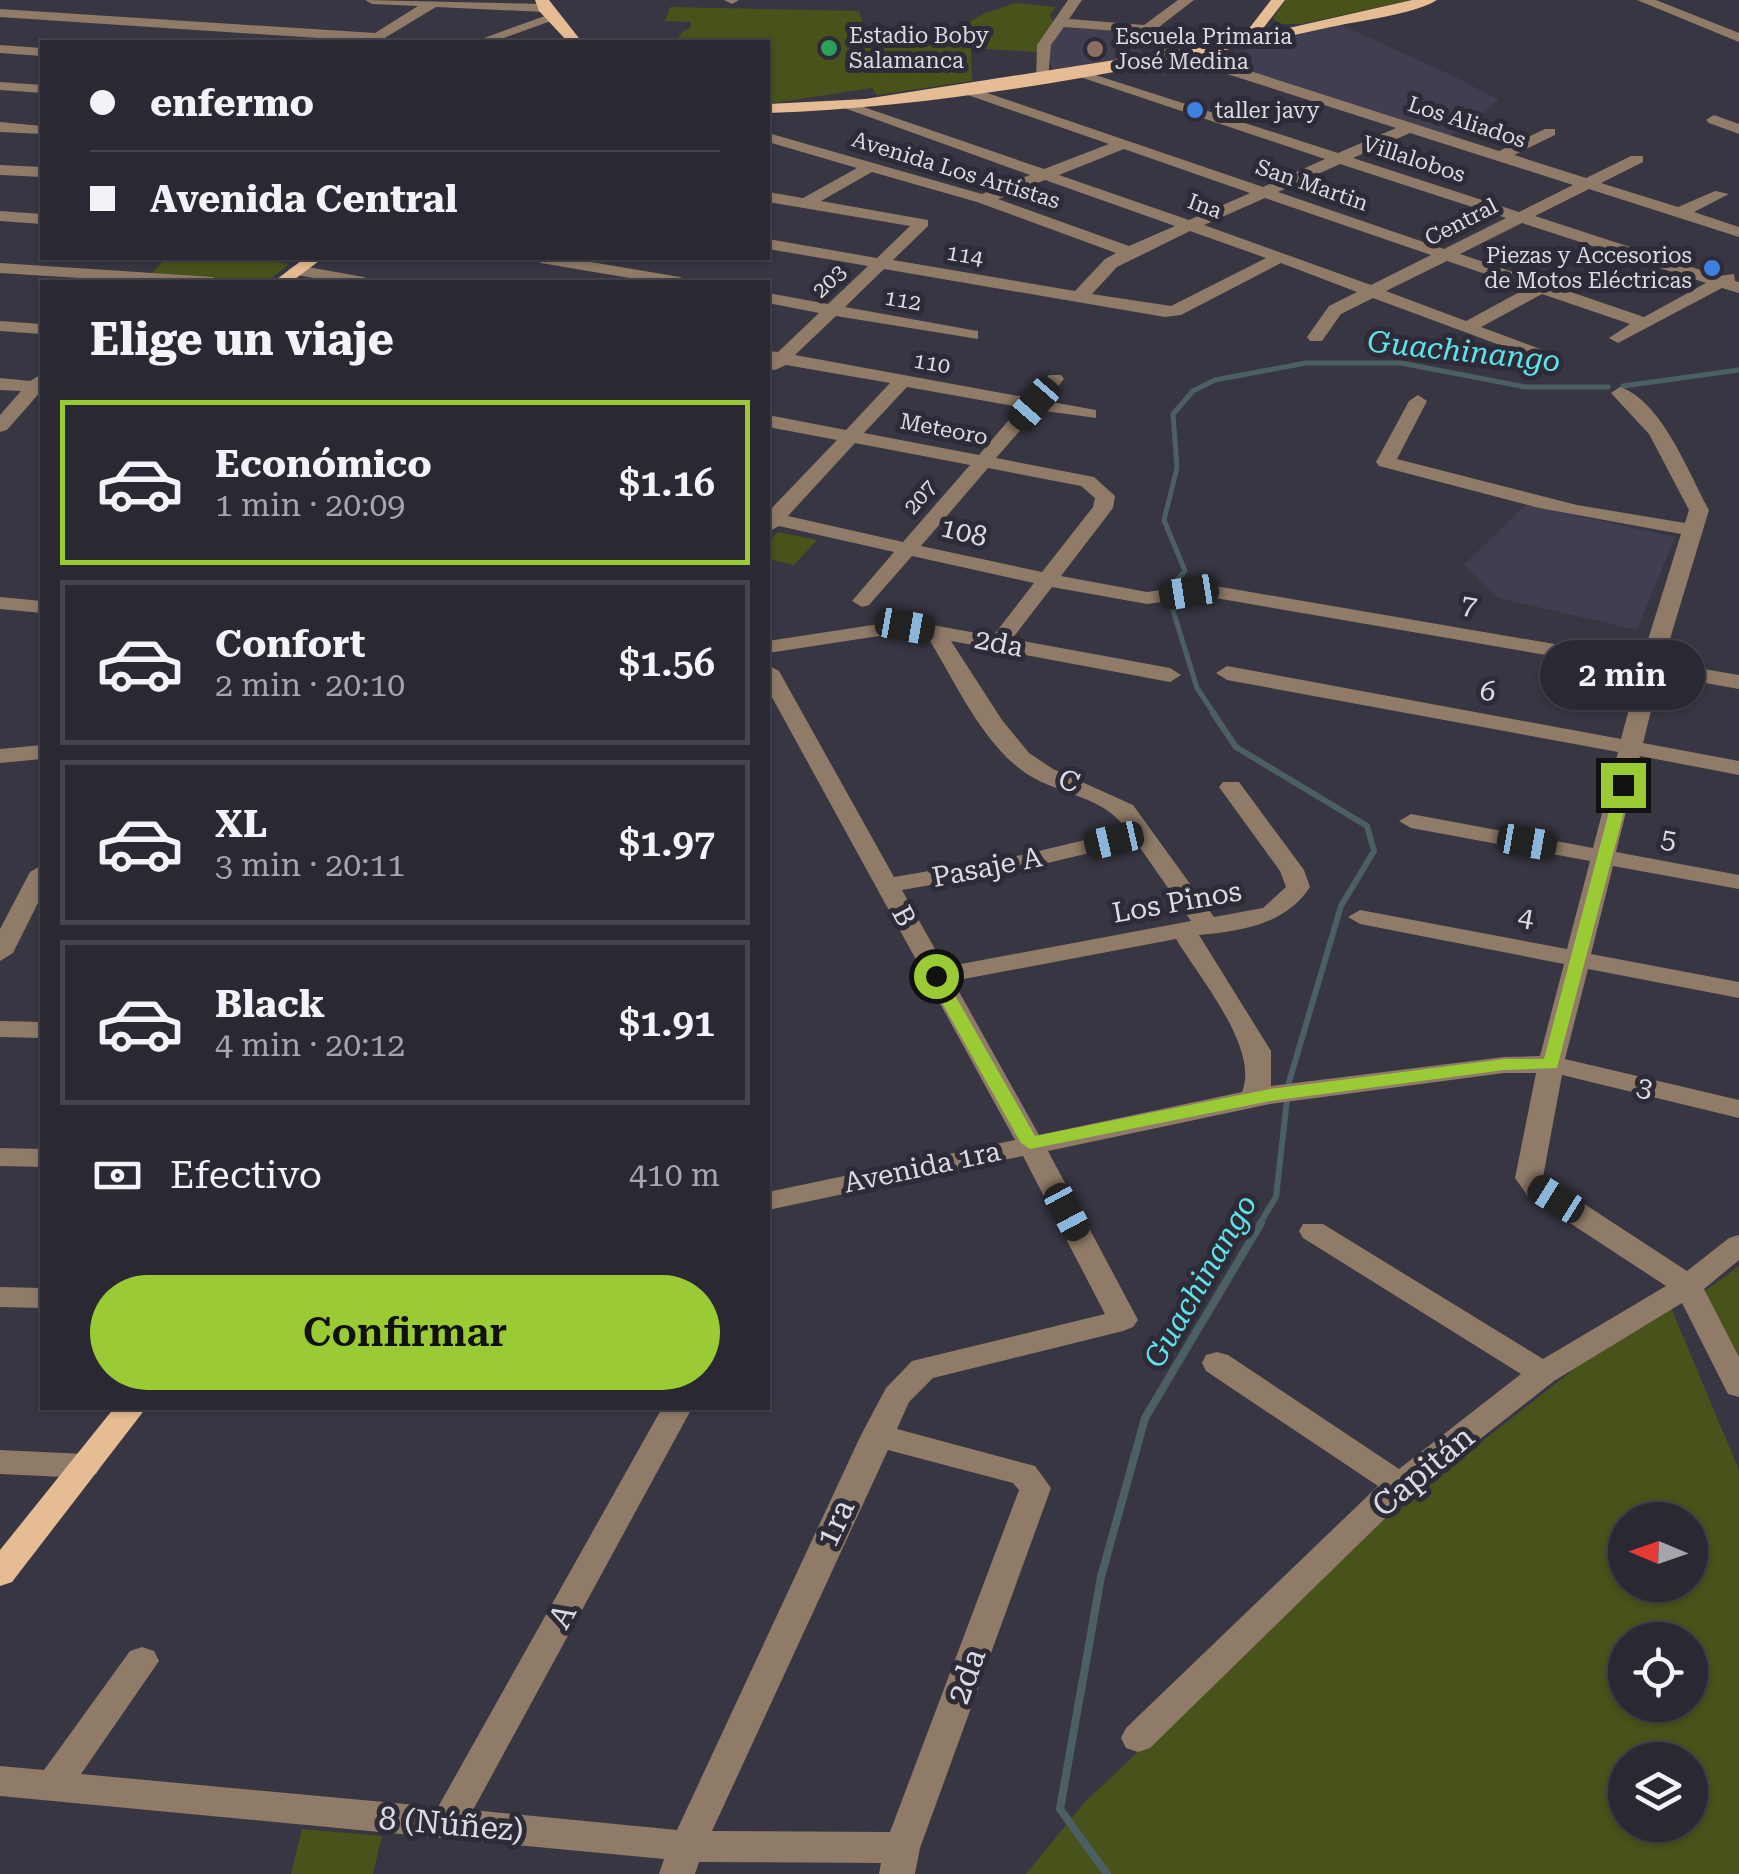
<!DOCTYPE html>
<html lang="es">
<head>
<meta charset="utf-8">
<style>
	:root { --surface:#2a2832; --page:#36343e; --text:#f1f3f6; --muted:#a5a6ac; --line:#46444d; --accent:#9acb34 }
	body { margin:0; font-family:"Roboto Serif",serif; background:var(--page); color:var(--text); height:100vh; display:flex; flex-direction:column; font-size:38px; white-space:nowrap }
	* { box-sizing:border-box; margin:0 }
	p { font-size:32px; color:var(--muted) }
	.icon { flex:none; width:55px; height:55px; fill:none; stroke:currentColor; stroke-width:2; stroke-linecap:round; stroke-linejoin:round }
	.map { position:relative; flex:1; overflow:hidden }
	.panel { position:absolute; left:40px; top:280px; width:730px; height:1130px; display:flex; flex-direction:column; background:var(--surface); border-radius:0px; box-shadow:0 2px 8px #0004,0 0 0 2px var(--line) }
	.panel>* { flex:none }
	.hud { position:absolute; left:40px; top:40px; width:730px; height:220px; border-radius:0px; box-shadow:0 2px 8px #0004,0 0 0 2px var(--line); display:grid; align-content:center; height:220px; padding:0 50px; background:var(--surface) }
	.needle { width:65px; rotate:272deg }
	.buttons { position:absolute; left:1608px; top:1502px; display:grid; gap:20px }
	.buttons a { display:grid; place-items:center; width:100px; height:100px; border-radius:50%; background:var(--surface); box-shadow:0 2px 8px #0004,0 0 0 2px var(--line); font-size:50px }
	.end { position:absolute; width:45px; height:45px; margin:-22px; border:12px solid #9acb34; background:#111; box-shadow:0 0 0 5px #111 }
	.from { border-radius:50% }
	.bubble { position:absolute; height:70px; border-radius:35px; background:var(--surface); box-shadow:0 2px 8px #0004,0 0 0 2px var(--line); font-size:32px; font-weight:600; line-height:70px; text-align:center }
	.car { position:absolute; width:30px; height:60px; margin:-30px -15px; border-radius:12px; box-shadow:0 0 8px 2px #0007; background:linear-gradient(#222 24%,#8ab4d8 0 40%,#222 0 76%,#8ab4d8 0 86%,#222 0) }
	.hud b { display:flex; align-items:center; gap:35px; height:95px; font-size:38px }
	.hud b+b { border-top:2px solid var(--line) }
	.hud i { width:25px; height:25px; background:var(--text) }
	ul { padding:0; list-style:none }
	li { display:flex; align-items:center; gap:30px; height:165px; margin:0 20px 15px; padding:0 30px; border:5px solid var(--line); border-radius:0px }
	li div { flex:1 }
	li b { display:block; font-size:38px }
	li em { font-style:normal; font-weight:600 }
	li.selected { border-color:var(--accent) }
	li>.icon { width:90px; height:90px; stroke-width:1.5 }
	h2 { padding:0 50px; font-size:45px; line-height:120px }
	.pay { display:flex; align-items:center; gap:25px; height:110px; padding:0 50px; font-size:38px }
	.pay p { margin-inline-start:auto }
	.action { display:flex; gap:20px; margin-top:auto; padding:20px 50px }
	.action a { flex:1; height:115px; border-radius:60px; background:var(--accent); color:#111; font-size:40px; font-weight:600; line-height:115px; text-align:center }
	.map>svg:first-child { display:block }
	.built { fill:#423e51 }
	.green { fill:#48521b; fill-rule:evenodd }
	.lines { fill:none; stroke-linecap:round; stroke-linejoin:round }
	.stream-far2 { stroke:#4c6063; stroke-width:5 }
	.stream-far1 { stroke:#4c6063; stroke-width:6 }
	.stream { stroke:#4c6063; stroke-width:8 }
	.minor { fill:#8f7b67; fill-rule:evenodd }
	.major { fill:#e5bc94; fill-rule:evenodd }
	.route { fill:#9acb34 }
	.leisure-dot { fill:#2e9e5b; stroke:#2e2b38; stroke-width:4 }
	.education-dot { fill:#8d6e63; stroke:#2e2b38; stroke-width:4 }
	.shop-dot { fill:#3f7fe0; stroke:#2e2b38; stroke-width:4 }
	.labels { text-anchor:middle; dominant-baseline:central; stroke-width:10; stroke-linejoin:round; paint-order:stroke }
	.far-poi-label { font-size:22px; fill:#dcdbe3; stroke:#2e2b38; text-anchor:start }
	.far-street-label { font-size:22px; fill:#dcdbe3; stroke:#2e2b38 }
	.street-label { font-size:28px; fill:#dcdbe3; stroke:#2e2b38 }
	.water-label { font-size:30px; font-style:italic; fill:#60e2e9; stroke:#2e2b38 }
	.near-street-label { font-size:32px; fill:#dcdbe3; stroke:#2e2b38 }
</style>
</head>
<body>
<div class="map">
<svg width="1739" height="1874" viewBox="0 0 1739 1874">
	<rect width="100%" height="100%" fill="#383643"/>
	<!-- built -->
	<g class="built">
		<path d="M1339 24 1451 75 1499 100 1449 137 1212 59Z"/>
		<path d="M1062 27 1123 32 1129 44 1150 56 1054 72 1047 55Z"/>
		<path d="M1525 505 1675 537 1637 630 1499 598 1464 565Z"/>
	</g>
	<!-- green -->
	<g class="green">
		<path d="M1285 0H1411L1302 24H1281L1273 19Z"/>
		<path d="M1015 3 1056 7 1050 15 1054 23 1036 52 971 48 972 81 877 95 872 88 768 104V42H676L681 33 690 28 691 22 665 21 670 7 859 11 864 27 896 37 932 35 955 31 983 14Z"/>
		<path d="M166 258H246L289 264 267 282 152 273Z"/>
		<path d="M778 532 817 540 794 565 768 559V543Z"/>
		<path d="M1739 1266V1368L1705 1291Z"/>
		<path d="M1672 1310 1739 1470V1874H1026L1084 1803 1386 1517 1588 1358 1660 1311ZM1625 1520H1690V1585H1625ZM1625 1640H1690V1705H1625ZM1625 1760H1690V1825H1625Z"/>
		<path d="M302 1829 382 1836 373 1874H291Z"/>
	</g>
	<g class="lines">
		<!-- stream-far2 -->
		<g class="stream-far2">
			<path d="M1623 386 1739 370"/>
			<path d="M1215 715 1197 688 1167 591 1185 571 1164 520 1177 468 1173 414 1193 391 1215 380 1306 363H1401L1526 387H1608"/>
		</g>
		<!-- stream-far1 -->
		<path class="stream-far1" d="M1213 713 1236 747 1367 826 1374 851 1341 906 1289 1082 1276 1197 1259 1225"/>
		<!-- stream -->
		<path class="stream" d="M1107 1874 1060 1809 1101 1577 1145 1418 1261 1223"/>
		<!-- minor -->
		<g class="minor">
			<path d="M365 0 544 4 551 8 544 12 436 7 378 42 0 17V9L375 33 418 6 372 4Z"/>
			<path d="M724 0H739L732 4Z"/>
			<path d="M1068 0H1082L1069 19 1144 25 1178 0H1194L1155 30 1169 45 1499 151 1545 129H1555V135L1514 155 1586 178 1631 156H1643V162L1601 183 1678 207 1715 191 1729 194 1694 212 1739 227V237L1589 189 1535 216 1719 276 1734 274 1735 281 1739 282V293L1722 288 1618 343 1609 338 1630 324 1542 294 1481 327 1554 354V362L1548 363 1373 298 1341 314 1322 341H1310L1307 337 1329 306 1357 292 1281 263 1181 315 1165 317 884 269 845 307 972 330 978 331V339L836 316 795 355 1029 398 1049 375H1061L1064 379 1046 401 1096 410V418L1038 410 996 458 1094 477 1115 496 1113 508 1061 576 1147 592 1204 584 1642 659 1681 534 1539 508 1379 466 1376 462 1409 401 1418 395 1427 401 1397 459 1577 505 1685 523 1689 510 1649 434 1611 393 1620 387C1662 401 1689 474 1709 510L1663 662 1739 675V689L1660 675 1643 743 1739 761V775L1640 756 1616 852 1739 875V889L1613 866 1591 954 1739 982V998L1588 969 1565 1059 1739 1100V1118L1562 1075 1543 1177 1687 1271 1729 1238 1739 1235V1260L1704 1289 1739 1357V1397L1728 1394 1682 1303 1554 1381 1411 1493 1150 1748 1138 1752 1126 1748 1121 1738 1126 1728 1378 1486 1206 1371 1202 1363 1206 1355 1217 1352 1228 1355 1399 1469 1521 1374 1303 1238 1299 1231 1303 1224H1323L1543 1359 1666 1286 1527 1195 1515 1178 1536 1073H1504L1270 1104 1048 1151 1138 1320 1133 1327 1123 1331 933 1378 909 1402 897 1429 1035 1466 1051 1488 920 1848 915 1874H879L881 1863 699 1862 695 1874H659L664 1859 0 1796V1766L44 1770 130 1651 142 1647 154 1651 159 1661 81 1774 438 1807 662 1408H692L473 1810 677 1830 861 1435 886 1388 912 1361 1105 1314 1023 1156 768 1210V1192L1015 1140 768 690V665L779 671 894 877 1022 855 1127 830C1103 795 1061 796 1027 774 982 744 955 681 927 636L905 632 768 653V641L905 620 993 636 1034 583 912 556 869 605 862 607 852 601 894 552 779 526 768 532V512L837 440 768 427V415L846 430 890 383 786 365 775 370 769 369 768 351 778 352 819 313 768 303V293L828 304 868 266 768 249V239L877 258 910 226 768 202V192L803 198 857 168 768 142V133L982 194 1030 175 836 105 849 102 1044 169 1109 144 962 93 960 90 967 86 1263 187 1325 159 1068 73 1080 70 1338 153 1396 128 1177 58 1159 51 1143 33 1064 27 1051 45 1048 78 1036 81 1037 45ZM1410 133 1573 185 1519 212 1353 158ZM1124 149 1250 193 1189 220 1059 175ZM1340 164 1506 218 1444 249 1278 192ZM872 172 977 202 1116 253 1105 259 1075 291 893 260 928 226V220L821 201ZM1045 180 1175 226 1129 246 998 199ZM1265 198 1431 255 1371 285 1204 225ZM1522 223 1706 283 1644 317 1460 254ZM1190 231 1266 258 1171 306 1092 294 1117 267ZM1447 261 1527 288 1466 321 1386 291ZM907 387 1020 407 979 455 864 433ZM855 443 970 465 903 542 788 516ZM988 468 1081 486 1095 498 1093 507 1042 572 921 546ZM1052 587 1147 604 1204 596 1639 671 1621 739 1227 666 1216 673 1227 680 1618 752 1593 848 1411 814 1399 821 1411 828 1590 861 1567 949 1360 910 1348 917 1360 924 1564 964 1540 1056 1504 1057 1271 1086V1051L1199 935C1241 931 1285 925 1310 887L1304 870 1239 782H1223L1219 787 1280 871 1286 887 1263 908 1214 917 1133 805 1053 769 1029 753 1002 720 951 641 1170 682 1181 675 1170 668 1012 639ZM1136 842 1191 921 945 967 902 890 1022 869ZM1176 939C1199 977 1260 1049 1242 1092L1039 1135 953 981ZM888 1450 1013 1483 1019 1490 890 1832 712 1831Z"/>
			<path d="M1637 0H1656L1739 33V42Z"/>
			<path d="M550 14 562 17 493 42H473Z"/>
			<path d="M0 45 42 48V56L0 53Z"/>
			<path d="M0 82 42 85V93L0 90Z"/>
			<path d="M1714 115 1739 124V134L1709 123 1706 120Z"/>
			<path d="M0 122 42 126V134L0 132Z"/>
			<path d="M0 165 42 167V177L0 175Z"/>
			<path d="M0 211 42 214V224L0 221Z"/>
			<path d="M533 258H567L680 277 689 282H653L541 263Z"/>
			<path d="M0 263 213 277 222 282H143L0 273Z"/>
			<path d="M296 265 364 277 373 282H338L290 274 288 270Z"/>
			<path d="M0 321 42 324V334L0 331Z"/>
			<path d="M42 374V390L7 430 0 432V415L21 391 0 390V378L30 381Z"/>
			<path d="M0 597 42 601V613L0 609Z"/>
			<path d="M42 745V759L0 763V749Z"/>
			<path d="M42 865V895L13 953 0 961V929L30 872Z"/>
			<path d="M0 1021 42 1022V1038L0 1037Z"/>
			<path d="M0 1148 42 1149V1167L0 1166Z"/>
			<path d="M0 1287 42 1288V1308L0 1307Z"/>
			<path d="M0 1450 85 1454 96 1458 101 1466 96 1474 85 1478 0 1474Z"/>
		</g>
		<!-- major -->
		<g class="major">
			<path d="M535 0H549L582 42H568L539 11Z"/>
			<path d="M1271 0H1285L1258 35 1412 0H1437C1413 15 1356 21 1326 28 1144 69 955 106 768 113V104L865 99 1223 43 1241 39Z"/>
			<path d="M305 258H323L291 282H273Z"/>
			<path d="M114 1408H146L12 1582 0 1586V1550Z"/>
		</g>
	</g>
	<!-- route -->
	<path class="route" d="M1623 780 1631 785 1557 1068 1504 1070 1270 1101 1030 1149 1021 1143 927 976 936 971 944 976 1035 1136 1270 1089 1504 1059H1544L1616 785Z"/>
	<!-- markers -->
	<circle class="leisure-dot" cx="829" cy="48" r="10"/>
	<circle class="education-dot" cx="1095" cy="49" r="10"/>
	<g class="shop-dot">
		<circle cx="1195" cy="110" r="10"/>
		<circle cx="1712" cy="268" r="10"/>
	</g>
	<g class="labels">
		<!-- far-poi labels -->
		<g class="far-poi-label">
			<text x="849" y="35">Estadio Boby<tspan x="849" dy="25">Salamanca</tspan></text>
			<text x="1115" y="36">Escuela Primaria<tspan x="1115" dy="25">José Medina</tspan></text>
			<text x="1215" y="110">taller javy</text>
			<text x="1692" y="255" text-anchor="end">Piezas y Accesorios<tspan x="1692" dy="25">de Motos Eléctricas</tspan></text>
		</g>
		<!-- far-street labels -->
		<g class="far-street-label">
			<text transform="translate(1467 122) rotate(18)">Los Aliados</text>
			<text transform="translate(1414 159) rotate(18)">Villalobos</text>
			<text transform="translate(956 170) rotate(17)">Avenida Los Artistas</text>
			<text transform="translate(1312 185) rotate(19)">San Martin</text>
			<text transform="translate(1205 206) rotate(20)">Ina</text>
			<text transform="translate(1461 222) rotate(-27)">Central</text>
			<text transform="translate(965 255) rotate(10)">114</text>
			<text transform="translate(829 281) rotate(-44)">203</text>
			<text transform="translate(903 300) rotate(10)">112</text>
			<text transform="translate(932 363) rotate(10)">110</text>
			<text transform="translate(944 429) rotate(11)">Meteoro</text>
			<text transform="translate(920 497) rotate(-49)">207</text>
		</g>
		<!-- street labels -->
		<g class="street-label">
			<text transform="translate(964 532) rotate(14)">108</text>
			<text transform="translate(1469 605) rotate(10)">7</text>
			<text transform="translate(999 643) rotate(11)">2da</text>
			<text transform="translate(1488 691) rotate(11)">6</text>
			<text transform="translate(1069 781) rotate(21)">C</text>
			<text transform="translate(1669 839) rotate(11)">5</text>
			<text transform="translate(987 867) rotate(-11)">Pasaje A</text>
			<text transform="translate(1177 902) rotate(-10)">Los Pinos</text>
			<text transform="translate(904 916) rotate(62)">B</text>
			<text transform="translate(1526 917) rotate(10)">4</text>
			<text transform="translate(1645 1087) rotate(13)">3</text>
			<text transform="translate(922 1167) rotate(-12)">Avenida 1ra</text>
		</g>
		<!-- water labels -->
		<g class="water-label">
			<text transform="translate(1464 351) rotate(6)">Guachinango</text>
			<text transform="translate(1200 1281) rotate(-60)">Guachinango</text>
		</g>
		<!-- near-street labels -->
		<g class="near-street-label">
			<text transform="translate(1423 1471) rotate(-40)">Capitán</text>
			<text transform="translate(835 1523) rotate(-65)">1ra</text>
			<text transform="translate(562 1616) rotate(-61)">A</text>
			<text transform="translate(966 1676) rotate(-70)">2da</text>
			<text transform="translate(451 1824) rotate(5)">8 (Núñez)</text>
		</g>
	</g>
</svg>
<div class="buttons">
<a><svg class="needle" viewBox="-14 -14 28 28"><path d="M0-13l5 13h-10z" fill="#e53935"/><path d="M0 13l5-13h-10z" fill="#a5a6ac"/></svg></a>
<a><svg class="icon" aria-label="locate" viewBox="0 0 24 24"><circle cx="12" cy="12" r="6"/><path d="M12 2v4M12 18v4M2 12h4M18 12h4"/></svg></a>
<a><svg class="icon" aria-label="layers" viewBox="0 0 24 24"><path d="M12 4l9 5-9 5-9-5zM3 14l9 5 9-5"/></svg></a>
</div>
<i class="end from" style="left:936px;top:976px"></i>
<i class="end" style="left:1623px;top:785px"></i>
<div class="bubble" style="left:1540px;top:640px;width:165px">2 min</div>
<i class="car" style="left:1034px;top:404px;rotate:221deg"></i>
<i class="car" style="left:1189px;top:592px;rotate:261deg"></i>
<i class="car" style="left:905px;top:626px;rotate:100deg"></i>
<i class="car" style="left:1114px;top:840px;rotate:257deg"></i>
<i class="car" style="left:1527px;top:842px;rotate:100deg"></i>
<i class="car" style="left:1556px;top:1199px;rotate:302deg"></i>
<i class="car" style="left:1067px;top:1212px;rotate:152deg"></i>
<div class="hud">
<b><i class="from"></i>enfermo</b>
<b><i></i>Avenida Central</b>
</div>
<section class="panel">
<h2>Elige un viaje</h2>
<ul>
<li class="selected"><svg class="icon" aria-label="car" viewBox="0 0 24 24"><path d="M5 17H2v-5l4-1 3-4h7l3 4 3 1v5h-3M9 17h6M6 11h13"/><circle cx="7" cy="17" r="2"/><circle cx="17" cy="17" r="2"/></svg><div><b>Económico</b><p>1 min · 20:09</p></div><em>$1.16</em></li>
<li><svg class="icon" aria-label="car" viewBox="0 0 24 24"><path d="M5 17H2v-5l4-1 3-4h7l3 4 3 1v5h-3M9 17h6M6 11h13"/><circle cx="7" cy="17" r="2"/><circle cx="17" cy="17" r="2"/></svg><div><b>Confort</b><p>2 min · 20:10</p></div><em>$1.56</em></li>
<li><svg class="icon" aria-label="car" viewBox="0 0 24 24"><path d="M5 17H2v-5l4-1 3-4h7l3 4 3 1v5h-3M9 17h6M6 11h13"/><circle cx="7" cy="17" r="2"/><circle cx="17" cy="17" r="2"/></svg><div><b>XL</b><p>3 min · 20:11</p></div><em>$1.97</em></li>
<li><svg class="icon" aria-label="car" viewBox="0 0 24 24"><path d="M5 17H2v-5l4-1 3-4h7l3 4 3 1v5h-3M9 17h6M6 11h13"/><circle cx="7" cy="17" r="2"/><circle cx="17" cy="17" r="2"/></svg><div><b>Black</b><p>4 min · 20:12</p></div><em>$1.91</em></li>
</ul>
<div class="pay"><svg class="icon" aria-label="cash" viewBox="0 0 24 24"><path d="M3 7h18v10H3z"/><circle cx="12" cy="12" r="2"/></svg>Efectivo<p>410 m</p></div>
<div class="action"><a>Confirmar</a></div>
</section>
</div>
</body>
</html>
